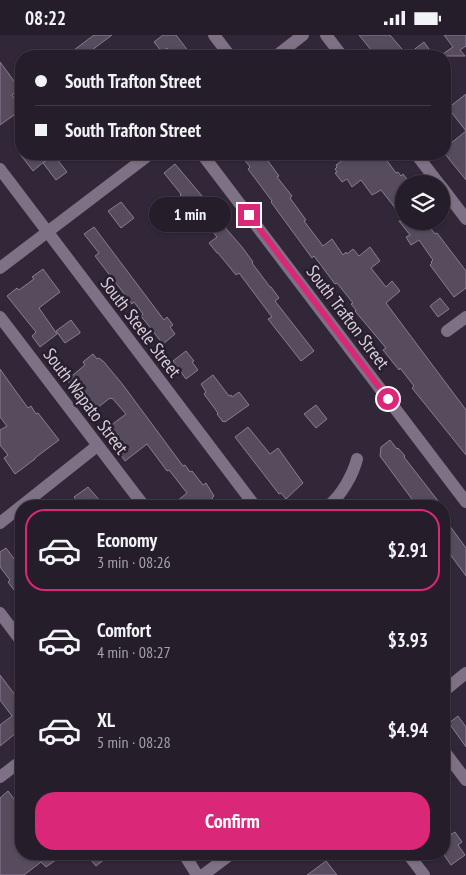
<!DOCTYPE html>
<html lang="en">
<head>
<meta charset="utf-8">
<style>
	:root { --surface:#261d2a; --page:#2e2632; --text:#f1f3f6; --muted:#a4a2a8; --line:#423b47; --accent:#db2777 }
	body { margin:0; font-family:"PT Sans Narrow",sans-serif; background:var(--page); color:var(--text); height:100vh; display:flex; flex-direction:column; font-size:19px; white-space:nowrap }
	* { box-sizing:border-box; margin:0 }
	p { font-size:16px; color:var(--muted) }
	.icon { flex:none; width:28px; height:28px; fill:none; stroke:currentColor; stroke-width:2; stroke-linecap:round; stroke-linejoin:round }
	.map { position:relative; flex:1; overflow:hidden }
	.details { position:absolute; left:15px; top:465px; width:435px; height:360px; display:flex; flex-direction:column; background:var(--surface); border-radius:20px; box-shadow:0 1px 4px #0004,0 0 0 1px var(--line) }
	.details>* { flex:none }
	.hud { position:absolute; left:15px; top:15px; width:436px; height:110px; border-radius:20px; box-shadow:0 1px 4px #0004,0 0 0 1px var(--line); display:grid; align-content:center; height:110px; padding:0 20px; background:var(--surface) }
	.tools { position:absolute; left:395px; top:140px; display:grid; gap:10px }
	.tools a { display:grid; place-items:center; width:55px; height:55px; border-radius:50%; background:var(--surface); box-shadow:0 1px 4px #0004,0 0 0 1px var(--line); font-size:25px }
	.end { position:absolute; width:22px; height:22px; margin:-11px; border:6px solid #db2777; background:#fff; box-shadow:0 0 0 2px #fff }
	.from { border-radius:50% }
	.bubble { position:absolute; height:35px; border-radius:18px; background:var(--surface); box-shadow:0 1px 4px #0004,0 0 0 1px var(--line); font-size:16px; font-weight:600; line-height:35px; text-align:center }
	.hud b { display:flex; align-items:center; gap:18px; height:48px; font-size:19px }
	.hud b+b { border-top:1px solid var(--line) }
	.hud i { width:12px; height:12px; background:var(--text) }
	ul { padding:9px 0 0; list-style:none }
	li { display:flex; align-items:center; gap:15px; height:82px; margin:0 10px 8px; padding:0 10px; border:2px solid transparent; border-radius:20px }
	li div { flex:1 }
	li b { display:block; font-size:19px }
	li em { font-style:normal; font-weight:600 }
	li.selected { border-color:var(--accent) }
	li>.icon { width:45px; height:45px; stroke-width:1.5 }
	.action { display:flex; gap:10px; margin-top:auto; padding:10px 20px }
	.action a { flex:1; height:58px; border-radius:20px; background:var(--accent); color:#fff; font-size:20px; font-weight:600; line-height:58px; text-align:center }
	.status { display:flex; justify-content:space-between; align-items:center; height:35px; padding:0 25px; background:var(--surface); direction:ltr }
	.status svg { height:14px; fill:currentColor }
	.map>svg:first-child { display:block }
	.building { fill:#574b5e; stroke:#897d91 }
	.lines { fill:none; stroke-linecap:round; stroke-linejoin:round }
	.minor { stroke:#7e7185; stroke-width:12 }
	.route { stroke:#db2777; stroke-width:6 }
	.labels { text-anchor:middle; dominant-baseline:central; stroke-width:5; stroke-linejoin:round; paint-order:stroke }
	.street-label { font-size:18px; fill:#d7d0db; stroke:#281e2e }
</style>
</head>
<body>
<div class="status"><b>08:22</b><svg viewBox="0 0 49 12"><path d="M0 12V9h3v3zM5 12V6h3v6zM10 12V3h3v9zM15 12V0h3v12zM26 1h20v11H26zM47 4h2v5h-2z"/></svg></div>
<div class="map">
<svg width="466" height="840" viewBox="0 0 466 840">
	<rect width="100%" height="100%" fill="#322738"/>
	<!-- building -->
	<g class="building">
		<path d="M94 0H112L84 21H66Z"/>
		<path d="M163 0H176L192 21H173L167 13 162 17 154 7Z"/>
		<path d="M359 0H390L407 20 424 7 434 21H376Z"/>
		<path d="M444 0H466V11L460 15 465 21H440L453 12Z"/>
		<path d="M0 27 20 54 12 60 21 73V75L0 90Z"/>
		<path d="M466 59V145L445 119V113L466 96 448 73Z"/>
		<path d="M20 119H41L46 125 33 136Z"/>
		<path d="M250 119H263L279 141 277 142 292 161 290 163 306 185 304 186 323 211 332 204 343 220 346 217 347 219 353 214 359 221 370 212 380 226 371 233 386 252 392 246 400 256 386 268 466 375V420L412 353 414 351 400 333 399 335 383 315 386 313 355 276 356 275 351 269 353 268 337 248 335 249 314 221 312 223 271 167 272 166 248 134 250 132 243 123Z"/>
		<path d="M351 119H382L396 138 398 137 401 141 403 139 409 147 408 149H404V184L381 155 372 160 361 145 352 152 347 144 342 147 335 138 337 137 335 134 337 132 336 130Z"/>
		<path d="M54 120 67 137 56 145 43 128Z"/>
		<path d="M175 129 224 187 222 189 242 212 253 227 252 228 270 252H271L279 263 275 266 314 316 301 326 268 284 272 282 239 238 236 240 218 218H217L209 208 217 202 204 186 201 188 193 179 190 181 177 165 181 161 180 160 181 159 164 138Z"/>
		<path d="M121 167 134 183 121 193 108 176Z"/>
		<path d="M399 186H425L435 199 437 198 466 236V253L454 262 430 230 432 228 431 227 433 225 419 205 411 210 406 202 410 200Z"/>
		<path d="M94 192 164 285 167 282 173 290 170 292 175 299 163 309 141 281 143 279 134 267 132 269 95 221 99 218 84 199Z"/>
		<path d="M43 234 60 257 39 273 57 299 40 312 32 301 36 297 7 261 17 253 19 255 34 244 32 242Z"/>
		<path d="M440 263 449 274 438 282 430 271Z"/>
		<path d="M71 285 80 297V298L65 308 56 296Z"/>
		<path d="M186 316 194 326 192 327 198 335 186 344 173 326Z"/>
		<path d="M93 319 97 324 99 323 104 327 123 350 183 431 185 430 190 437 192 436 203 450 206 448 214 461 212 463 213 465 204 471H171L187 458 169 435 167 436 147 409 125 426 115 412 118 409 106 394 126 379 112 363 111 364 110 363 92 377 67 345 85 330 83 327Z"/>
		<path d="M0 334 12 351 28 373 31 371 36 379 38 378 59 405 35 423V424L15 439 4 423 8 420 0 410V395L7 391 0 382Z"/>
		<path d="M213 340 229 361 231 360 232 362 239 357 249 370 225 387 224 386 223 387 217 379 218 378 204 359 206 357 201 349Z"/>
		<path d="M316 370 327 384 316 393 304 379Z"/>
		<path d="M248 392 270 419 278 413 303 448 286 464 281 458 279 459 235 402Z"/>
		<path d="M390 405 397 414 398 413 405 421 404 422 442 471H417L380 421 381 412Z"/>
		<path d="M88 452 101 467 95 471H81L74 462Z"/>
		<path d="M444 483 466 513V541L444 511Z"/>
		<path d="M6 513 21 533V559L16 553 14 555 8 547 10 545 0 532V517Z"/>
		<path d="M0 640 21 668V694L0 711V690L12 681 0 665Z"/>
		<path d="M458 681 466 692V712L449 688Z"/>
		<path d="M8 756 21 773V819H64L46 832 41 827 24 840H0V763Z"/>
		<path d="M444 792 450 800 455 797 462 807 458 810 465 820 451 830 444 820Z"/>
		<path d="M86 819H111L96 831Z"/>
		<path d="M326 826 337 840H307L318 832Z"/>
	</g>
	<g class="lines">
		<!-- minor -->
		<g class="minor">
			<path d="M214 0 230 21"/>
			<path d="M326 0 342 21"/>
			<path d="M276 21 303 0"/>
			<path d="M202 119 466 467"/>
			<path d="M416 119 439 149"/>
			<path d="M0 134 255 471"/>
			<path d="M441 151 466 184"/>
			<path d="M0 233 150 119"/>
			<path d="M0 282 144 471"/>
			<path d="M447 296 466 282"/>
			<path d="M328 471C341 461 353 440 357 424"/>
			<path d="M0 488 97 411"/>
			<path d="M0 578 21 606"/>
			<path d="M444 656 466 638"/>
			<path d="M444 716 466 745"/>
			<path d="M0 742 21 726"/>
			<path d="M184 819 197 840"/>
			<path d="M408 819 424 840"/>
			<path d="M203 840 231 819"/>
		</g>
	</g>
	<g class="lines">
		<!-- route -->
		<path class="route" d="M249 180 388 364"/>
	</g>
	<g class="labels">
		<!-- street labels -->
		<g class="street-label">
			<text transform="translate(348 282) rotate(53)">South Trafton Street</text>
			<text transform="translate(141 292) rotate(53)">South Steele Street</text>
			<text transform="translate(86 366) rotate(53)">South Wapato Street</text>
		</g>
	</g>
</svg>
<div class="tools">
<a><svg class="icon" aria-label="layers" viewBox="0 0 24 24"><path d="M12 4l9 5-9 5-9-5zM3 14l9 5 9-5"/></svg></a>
</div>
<i class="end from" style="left:388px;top:364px"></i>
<i class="end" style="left:249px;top:180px"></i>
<div class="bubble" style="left:149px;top:162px;width:82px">1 min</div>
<div class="hud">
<b><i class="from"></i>South Trafton Street</b>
<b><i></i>South Trafton Street</b>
</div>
<section class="details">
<ul>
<li class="selected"><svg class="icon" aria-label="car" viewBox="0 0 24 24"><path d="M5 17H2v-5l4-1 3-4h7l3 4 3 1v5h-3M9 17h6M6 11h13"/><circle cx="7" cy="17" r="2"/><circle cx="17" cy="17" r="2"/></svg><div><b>Economy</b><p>3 min · 08:26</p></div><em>$2.91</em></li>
<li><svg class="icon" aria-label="car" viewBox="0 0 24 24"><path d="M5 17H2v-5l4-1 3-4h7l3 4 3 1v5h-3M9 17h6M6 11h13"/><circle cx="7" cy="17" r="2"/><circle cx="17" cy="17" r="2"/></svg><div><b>Comfort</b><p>4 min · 08:27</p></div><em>$3.93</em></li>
<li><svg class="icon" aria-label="car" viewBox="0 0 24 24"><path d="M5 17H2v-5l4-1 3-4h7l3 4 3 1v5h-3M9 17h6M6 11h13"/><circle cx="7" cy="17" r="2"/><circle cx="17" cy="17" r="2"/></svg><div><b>XL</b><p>5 min · 08:28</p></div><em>$4.94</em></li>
</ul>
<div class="action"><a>Confirm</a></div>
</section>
</div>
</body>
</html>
